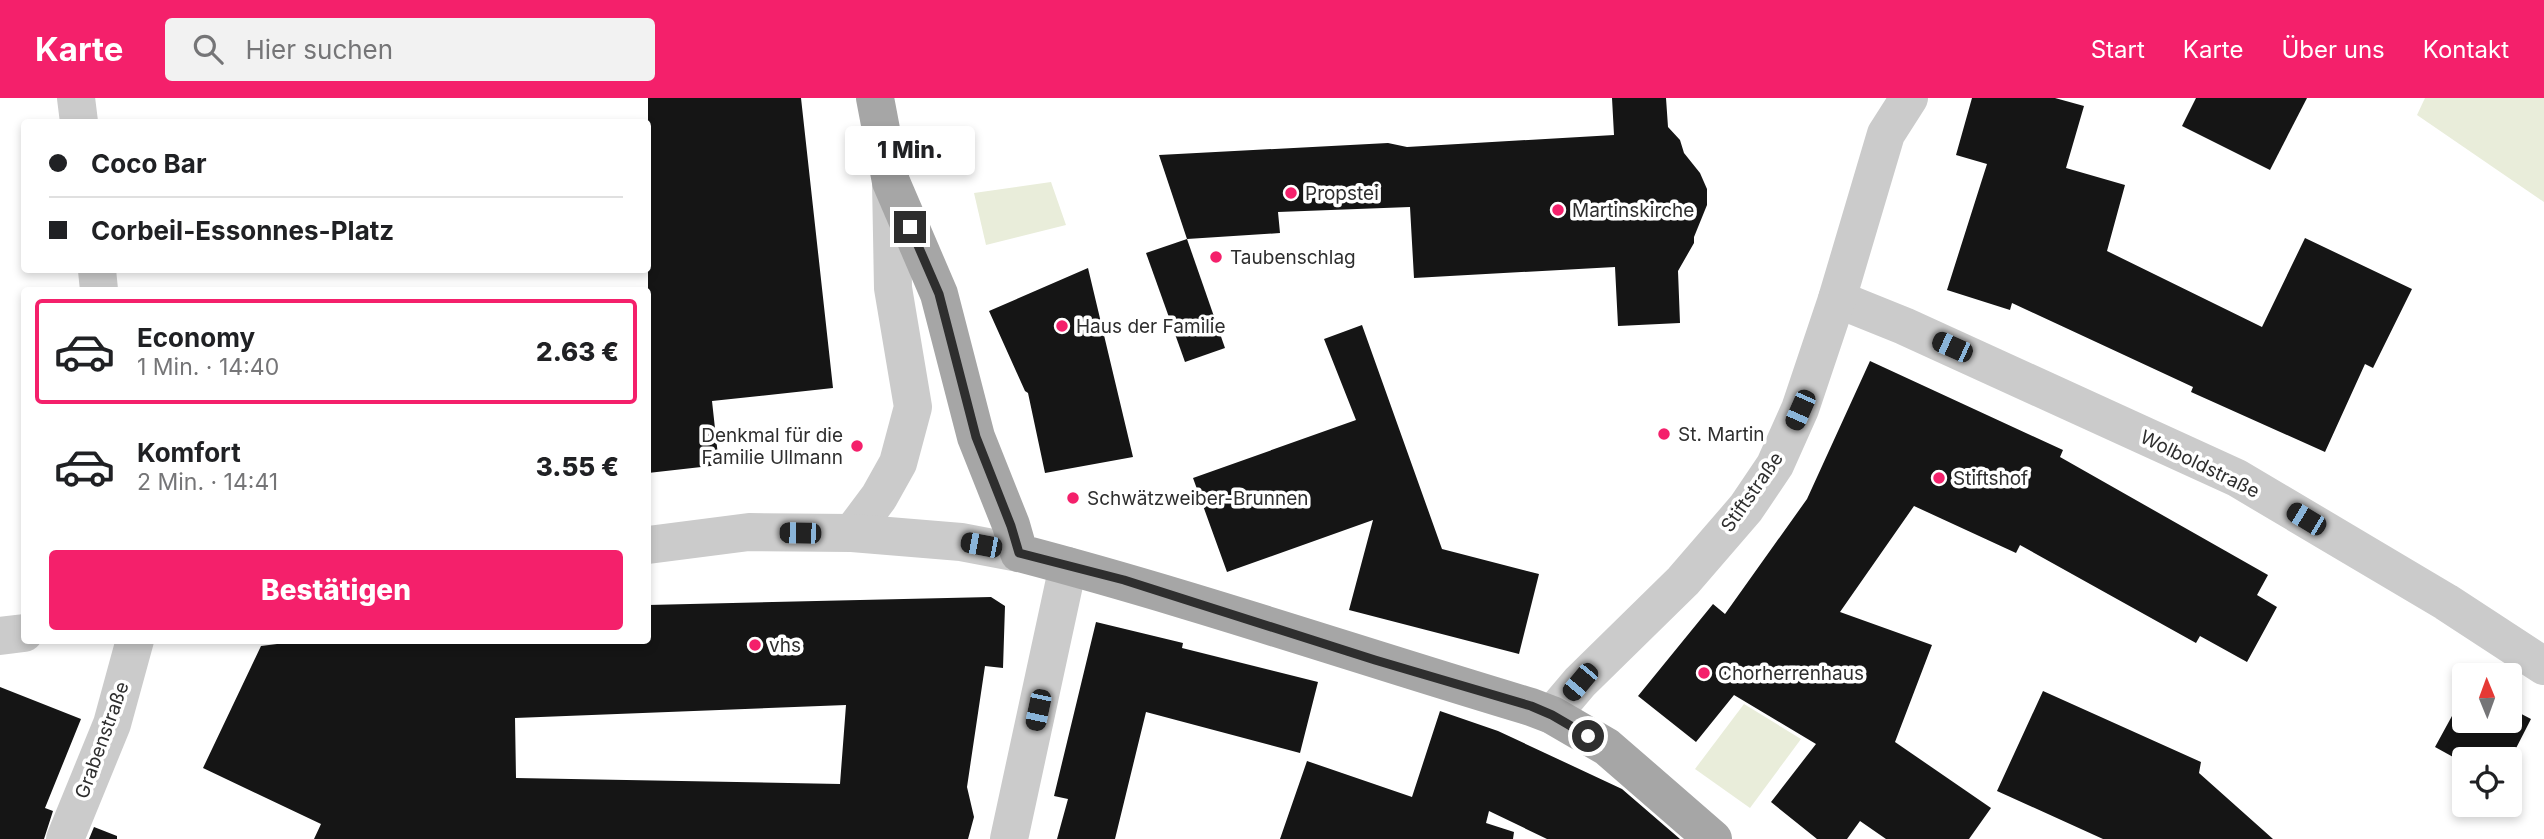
<!DOCTYPE html>
<html lang="de">
<head>
<meta charset="utf-8">
<style>
	:root { --surface:#fff; --page:#f2f2f2; --text:#202124; --muted:#757577; --line:#e0e0e0; --accent:#f4206b }
	body { margin:0; font-family:Inter,sans-serif; background:var(--page); color:var(--text); height:100vh; display:flex; flex-direction:column; font-size:26px; white-space:nowrap }
	* { box-sizing:border-box; margin:0 }
	p { font-size:23px; color:var(--muted) }
	.icon { flex:none; width:38px; height:38px; fill:none; stroke:currentColor; stroke-width:2; stroke-linecap:round; stroke-linejoin:round }
	.map { position:relative; flex:1; overflow:hidden }
	.side { position:absolute; left:21px; top:189px; width:630px; height:357px; display:flex; flex-direction:column; background:var(--surface); border-radius:7px; box-shadow:0 4px 10px #0003 }
	.side>* { flex:none }
	.guide { position:absolute; left:21px; top:21px; width:630px; height:154px; border-radius:7px; box-shadow:0 4px 10px #0003; display:grid; align-content:center; height:154px; padding:0 28px; background:var(--surface) }
	.needle { width:46px; rotate:359deg }
	.buttons { position:absolute; left:2452px; top:565px; display:grid; gap:14px }
	.buttons a { display:grid; place-items:center; width:70px; height:70px; border-radius:7px; background:var(--surface); box-shadow:0 4px 10px #0003; font-size:35px }
	.end { position:absolute; width:32px; height:32px; margin:-16px; border:9px solid #2e2e2e; background:#fff; box-shadow:0 0 0 4px #fff }
	.from { border-radius:50% }
	.bubble { position:absolute; height:49px; border-radius:7px; background:var(--surface); box-shadow:0 4px 10px #0003; font-size:23px; font-weight:800; line-height:49px; text-align:center }
	.car { position:absolute; width:21px; height:42px; margin:-21px -10px; border-radius:9px; box-shadow:0 0 5px 2px #0007; background:linear-gradient(#222 24%,#8ab4d8 0 40%,#222 0 76%,#8ab4d8 0 86%,#222 0) }
	.guide b { display:flex; align-items:center; gap:24px; height:66px; font-size:26px }
	.guide b+b { border-top:2px solid var(--line) }
	.guide i { width:18px; height:18px; background:var(--text) }
	ul { padding:12px 0 0; list-style:none }
	li { display:flex; align-items:center; gap:21px; height:105px; margin:0 14px 10px; padding:0 14px; border:4px solid transparent; border-radius:7px }
	li div { flex:1 }
	li b { display:block; font-size:26px }
	li em { font-style:normal; font-weight:800 }
	li.on { border-color:var(--accent) }
	li>.icon { width:63px; height:63px; stroke-width:1.5 }
	.action { display:flex; gap:14px; margin-top:auto; padding:14px 28px }
	.action a { flex:1; height:80px; border-radius:7px; background:var(--accent); color:#fff; font-size:28px; font-weight:800; line-height:80px; text-align:center }
	header { display:flex; align-items:center; gap:42px; box-sizing:border-box; height:98px; padding:0 35px; background:var(--accent); color:#fff }
	header strong { font-size:33px }
	nav { display:flex; gap:38px; margin-inline-start:auto; font-size:24px }
	.search { width:490px; height:63px; background:var(--page); display:flex; align-items:center; gap:18px; box-sizing:border-box; padding:0 24px; border-radius:7px; color:var(--muted); font-size:26px }
	.map>svg:first-child { display:block }
	.green { fill:#e9edda }
	.building { fill:#151515; fill-rule:evenodd }
	.lines { fill:none; stroke-linecap:round; stroke-linejoin:round }
	.minor { stroke:#cbcbcb; stroke-width:38 }
	.major { stroke:#a6a6a6; stroke-width:38 }
	.route { stroke:#2e2e2e; stroke-width:9 }
	.poi-dot { fill:#f4206b; stroke:#fff; stroke-width:2.5 }
	.labels { text-anchor:middle; dominant-baseline:central; stroke-width:7; stroke-linejoin:round; paint-order:stroke }
	.poi-label { font-size:19px; fill:#2e2e2e; stroke:#fff; text-anchor:start }
	.street-label { font-size:19px; fill:#2e2e2e; stroke:#fff }
</style>
</head>
<body>
<header>
<strong>Karte</strong>
<div class="search"><svg class="icon" aria-label="search" viewBox="0 0 24 24"><circle cx="10" cy="10" r="6"/><path d="M15 15l6 6"/></svg>Hier suchen</div>
<nav><a>Start</a><a>Karte</a><a>Über uns</a><a>Kontakt</a></nav>
</header>
<div class="map">
<svg width="2544" height="741" viewBox="0 0 2544 741">
	<rect width="100%" height="100%" fill="#fff"/>
	<!-- green -->
	<g class="green">
		<path d="M2425 0H2544V104L2417 17Z"/>
		<path d="M1051 84 1066 127 986 147 974 95Z"/>
		<path d="M1744 606 1801 641 1750 710 1695 671Z"/>
	</g>
	<!-- building -->
	<g class="building">
		<path d="M648 0H801L833 290 712 303 719 367 648 375Z"/>
		<path d="M1612 0H1666L1668 29 1680 42 1684 55 1700 75 1707 91V107L1694 139V145L1678 173 1680 225 1618 228 1615 169 1414 180 1410 109 1278 114 1280 135 1187 141 1159 57 1388 45 1407 49 1614 37Z"/>
		<path d="M1972 0H2055L2084 8 2066 70 2125 87 2107 153 2262 229 2305 140 2412 191 2373 270 2365 266 2325 354 2191 294 2193 289 2012 205 2010 212 1947 192 1987 66 1956 57Z"/>
		<path d="M2196 0H2307L2270 72 2182 28Z"/>
		<path d="M1187 141 1225 250 1185 264 1146 155Z"/>
		<path d="M1088 170 1133 359 1045 375 1028 295 1025 293 989 213Z"/>
		<path d="M1362 227 1442 451 1539 476 1519 556 1349 512 1373 422 1227 474 1193 380 1356 322 1324 241Z"/>
		<path d="M1870 263 2063 352 2060 359 2268 477 2257 497 2277 509 2247 564 2200 538 2196 545 2020 447 2016 455 1914 408 1840 514 1932 547 1895 644 1991 710 1969 741H1886L1860 723 1847 741H1817L1771 704 1816 646 1734 597 1696 644 1638 598 1713 506 1725 516 1807 401Z"/>
		<path d="M991 499 1005 508 1003 570 985 568 967 689 974 719 968 741H314L321 726 203 670 261 548 277 546V542H648V507ZM846 607 840 686 516 680 515 620Z"/>
		<path d="M1096 524 1183 545 1182 550 1318 584 1300 655 1146 614 1115 741H1057L1068 701 1054 698Z"/>
		<path d="M0 589 81 621 45 710 53 713 44 741H0Z"/>
		<path d="M2043 593 2201 664 2199 675 2273 741H2103L1997 693Z"/>
		<path d="M2464 596V623H2510V610L2531 621 2510 662H2464V665L2435 649Z"/>
		<path d="M1440 613 1498 633 1622 691 1680 741H1547L1489 713 1486 725 1514 734 1513 741H1280L1307 663 1412 699Z"/>
		<path d="M94 729 117 738V741H89Z"/>
	</g>
	<g class="lines">
		<!-- minor -->
		<g class="minor">
			<path d="M76 0 79 24"/>
			<path d="M97 172 99 192"/>
			<path d="M1837 201 1904 228 2237 380 2446 504 2544 568"/>
			<path d="M852 435 879 399 898 365 913 309 893 190 891 84"/>
			<path d="M648 447 749 434 852 435 961 444 1019 455"/>
			<path d="M0 538 24 535"/>
			<path d="M1552 617 1580 584 1683 483 1746 410 1775 367 1800 311 1837 201 1886 36 1909 0"/>
			<path d="M65 741 112 626 135 542"/>
			<path d="M1009 741 1068 468"/>
		</g>
		<!-- major -->
		<path class="major" d="M875 0 891 84 939 196 976 339 1011 427 1019 455C1191 500 1360 558 1531 609L1552 617 1607 649 1713 741"/>
	</g>
	<g class="lines">
		<!-- route -->
		<path class="route" d="M910 129 939 196 976 339 1011 428 1019 455 1124 482 1375 562 1531 608 1552 617 1588 638"/>
	</g>
	<!-- markers -->
	<g class="poi-dot">
		<circle cx="1291" cy="95" r="7"/>
		<circle cx="1558" cy="112" r="7"/>
		<circle cx="1216" cy="159" r="7"/>
		<circle cx="1062" cy="228" r="7"/>
		<circle cx="1664" cy="336" r="7"/>
		<circle cx="857" cy="348" r="7"/>
		<circle cx="1939" cy="380" r="7"/>
		<circle cx="1073" cy="400" r="7"/>
		<circle cx="755" cy="547" r="7"/>
		<circle cx="1704" cy="575" r="7"/>
	</g>
	<g class="labels">
		<!-- poi labels -->
		<g class="poi-label">
			<text x="1305" y="95">Propstei</text>
			<text x="1572" y="112">Martinskirche</text>
			<text x="1230" y="159">Taubenschlag</text>
			<text x="1076" y="228">Haus der Familie</text>
			<text x="1678" y="336">St. Martin</text>
			<text x="843" y="337" text-anchor="end">Denkmal für die<tspan x="843" dy="22">Familie Ullmann</tspan></text>
			<text x="1953" y="380">Stiftshof</text>
			<text x="1087" y="400">Schwätzweiber-Brunnen</text>
			<text x="769" y="547">vhs</text>
			<text x="1718" y="575">Chorherrenhaus</text>
		</g>
		<!-- street labels -->
		<g class="street-label">
			<text transform="translate(2200 366) rotate(26)">Wolboldstraße</text>
			<text transform="translate(1752 394) rotate(-55)">Stiftstraße</text>
			<text transform="translate(102 642) rotate(-70)">Grabenstraße</text>
		</g>
	</g>
</svg>
<div class="buttons">
<a><svg class="needle" viewBox="-14 -14 28 28"><path d="M0-13l5 13h-10z" fill="#e53935"/><path d="M0 13l5-13h-10z" fill="#757577"/></svg></a>
<a><svg class="icon" aria-label="locate" viewBox="0 0 24 24"><circle cx="12" cy="12" r="6"/><path d="M12 2v4M12 18v4M2 12h4M18 12h4"/></svg></a>
</div>
<i class="end from" style="left:1588px;top:638px"></i>
<i class="end" style="left:910px;top:129px"></i>
<div class="bubble" style="left:845px;top:28px;width:130px">1 Min.</div>
<i class="car" style="left:1952px;top:249px;rotate:294deg"></i>
<i class="car" style="left:1800px;top:312px;rotate:204deg"></i>
<i class="car" style="left:2306px;top:421px;rotate:301deg"></i>
<i class="car" style="left:800px;top:435px;rotate:271deg"></i>
<i class="car" style="left:981px;top:447px;rotate:281deg"></i>
<i class="car" style="left:1580px;top:584px;rotate:220deg"></i>
<i class="car" style="left:1038px;top:612px;rotate:192deg"></i>
<div class="guide">
<b><i class="from"></i>Coco Bar</b>
<b><i></i>Corbeil-Essonnes-Platz</b>
</div>
<section class="side">
<ul>
<li class="on"><svg class="icon" aria-label="car" viewBox="0 0 24 24"><path d="M5 17H2v-5l4-1 3-4h7l3 4 3 1v5h-3M9 17h6M6 11h13"/><circle cx="7" cy="17" r="2"/><circle cx="17" cy="17" r="2"/></svg><div><b>Economy</b><p>1 Min. · 14:40</p></div><em>2.63 €</em></li>
<li><svg class="icon" aria-label="car" viewBox="0 0 24 24"><path d="M5 17H2v-5l4-1 3-4h7l3 4 3 1v5h-3M9 17h6M6 11h13"/><circle cx="7" cy="17" r="2"/><circle cx="17" cy="17" r="2"/></svg><div><b>Komfort</b><p>2 Min. · 14:41</p></div><em>3.55 €</em></li>
</ul>
<div class="action"><a>Bestätigen</a></div>
</section>
</div>
</body>
</html>
